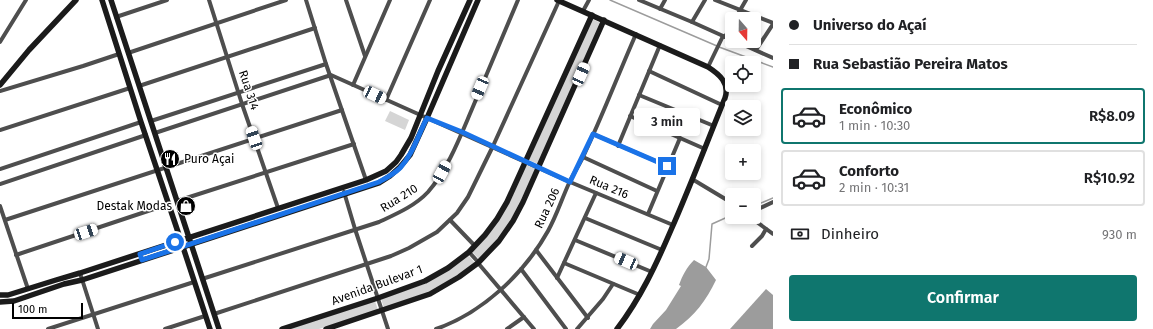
<!DOCTYPE html>
<html lang="pt">
<head>
<meta charset="utf-8">
<style>
	:root { --surface:#fff; --page:#f6f6f6; --text:#202124; --muted:#757577; --line:#e0e0e0; --accent:#0f766e }
	body { margin:0; font-family:"Fira Sans",sans-serif; background:var(--page); color:var(--text); height:100vh; display:flex; flex-direction:column; font-size:15px; white-space:nowrap }
	* { box-sizing:border-box; margin:0 }
	p { font-size:13px; color:var(--muted) }
	.icon { flex:none; width:22px; height:22px; fill:none; stroke:currentColor; stroke-width:2; stroke-linecap:round; stroke-linejoin:round }
	.map { position:relative; flex:1; overflow:hidden }
	.drawer { display:flex; flex-direction:column; background:var(--surface); width:380px }
	.drawer>* { flex:none }
	.hud { display:grid; align-content:center; height:88px; padding:0 16px; background:var(--surface) }
	.needle { width:26px; rotate:160deg }
	.fabs { position:absolute; left:725px; top:12px; display:grid; gap:8px }
	.fabs a { display:grid; place-items:center; width:36px; height:36px; border-radius:4px; background:var(--surface); box-shadow:0 2px 6px #0003; font-size:20px }
	.scale { position:absolute; left:12px; bottom:10px; width:71px; box-sizing:border-box; padding-left:4px; border:2px solid #000; border-top:0; font-size:11px; line-height:14px; white-space:nowrap; color:#000; -webkit-text-stroke:3px #fff; paint-order:stroke }
	.end { position:absolute; width:18px; height:18px; margin:-9px; border:5px solid #1a73e8; background:#fff; box-shadow:0 0 0 2px #fff }
	.from { border-radius:50% }
	.bubble { position:absolute; height:28px; border-radius:4px; background:var(--surface); box-shadow:0 2px 6px #0003; font-size:13px; font-weight:600; line-height:28px; text-align:center }
	.car { position:absolute; width:12px; height:24px; margin:-12px -6px; border-radius:5px; box-shadow:0 0 3px 1px #0007; background:linear-gradient(#fff 24%,#345 0 40%,#fff 0 76%,#345 0 86%,#fff 0) }
	.hud b { display:flex; align-items:center; gap:14px; height:38px; font-size:15px }
	.hud b+b { border-top:1px solid var(--line) }
	.hud i { width:10px; height:10px; background:var(--text) }
	ul { padding:0; list-style:none }
	li { display:flex; align-items:center; gap:12px; height:56px; margin:0 8px 6px; padding:0 8px; border:2px solid var(--line); border-radius:4px }
	li div { flex:1 }
	li b { display:block; font-size:15px }
	li em { font-style:normal; font-weight:600 }
	li.active { border-color:var(--accent) }
	li>.icon { width:36px; height:36px; stroke-width:1.5 }
	.pay { display:flex; align-items:center; gap:10px; height:44px; padding:0 16px; font-size:15px }
	.pay p { margin-inline-start:auto }
	.cta { display:flex; gap:8px; margin-top:auto; padding:8px 16px }
	.cta a { flex:1; height:46px; border-radius:4px; background:var(--accent); color:#fff; font-size:16px; font-weight:600; line-height:46px; text-align:center }
	main { display:flex; flex:1; min-height:0 }
	.map>svg:first-child { display:block }
	.green { fill:#d5d5d5 }
	.water { fill:#9c9c9c }
	.lines { fill:none; stroke-linecap:round; stroke-linejoin:round }
	.stream { stroke:#9c9c9c; stroke-width:1.5 }
	.street { stroke:#4e4e4e; stroke-width:4 }
	.secondary { stroke:#1b1b1b; stroke-width:5.5 }
	.route { stroke:#1a73e8; stroke-width:5 }
	.labels { text-anchor:middle; dominant-baseline:central; stroke-width:3; stroke-linejoin:round; paint-order:stroke }
	.street-label { font-size:12px; fill:#000; stroke:#fff }
	.poi-label { font-size:12px; fill:#000; stroke:#fff; text-anchor:start }
</style>
</head>
<body>
<main>
<div class="map">
<svg width="773" height="329" viewBox="0 0 773 329">
	<rect width="100%" height="100%" fill="#fff"/>
	<!-- green -->
	<g class="green">
		<path d="M592 19 601 23 538 164 529 160Z"/>
		<path d="M390 111 409 120 405 130 385 121Z"/>
		<path d="M526 165 536 169 510 222 496 240 479 259 472 252 510 202Z"/>
		<path d="M468 255 475 263 468 268 429 293 384 308 381 299 424 284Z"/>
		<path d="M375 301 378 310 319 329H289Z"/>
	</g>
	<!-- water -->
	<g class="water">
		<path d="M694 260 706 267 716 280C706 301 695 315 676 329H650L653 324 666 310 681 286 679 285C682 276 687 267 694 260Z"/>
		<path d="M766 289 773 295V329H730Z"/>
	</g>
	<g class="lines">
		<!-- stream -->
		<g class="stream">
			<path d="M610 0 717 46"/>
			<path d="M719 47 773 67"/>
			<path d="M754 206 773 198"/>
			<path d="M706 267 709 259 712 224 732 215"/>
		</g>
		<!-- street -->
		<g class="street">
			<path d="M209 0 242 104 278 208"/>
			<path d="M306 0 326 64 366 180"/>
			<path d="M346 0 365 56"/>
			<path d="M639 0 692 22 732 40"/>
			<path d="M715 0 773 23"/>
			<path d="M660 9 665 0"/>
			<path d="M583 11 589 0"/>
			<path d="M116 17 167 0"/>
			<path d="M735 19 746 0"/>
			<path d="M692 22 705 0"/>
			<path d="M725 37 732 24"/>
			<path d="M735 41 773 58"/>
			<path d="M0 42 26 0"/>
			<path d="M756 50 773 24"/>
			<path d="M128 53 286 0"/>
			<path d="M708 67 723 36"/>
			<path d="M649 71 722 105"/>
			<path d="M353 85 390 0"/>
			<path d="M139 86 315 28"/>
			<path d="M0 91 83 66 119 54"/>
			<path d="M639 95 714 126"/>
			<path d="M386 100 430 0"/>
			<path d="M630 116 705 149"/>
			<path d="M151 121 326 64"/>
			<path d="M0 130 130 88"/>
			<path d="M155 133 331 75 570 182 673 225"/>
			<path d="M593 134 667 166"/>
			<path d="M618 146 660 45"/>
			<path d="M583 157 657 191"/>
			<path d="M0 169 141 122"/>
			<path d="M692 179 732 203"/>
			<path d="M0 184 146 135"/>
			<path d="M344 192 355 229 388 329"/>
			<path d="M177 201 354 144"/>
			<path d="M0 206 28 289"/>
			<path d="M754 211 773 202"/>
			<path d="M648 214 680 138"/>
			<path d="M750 217 773 234"/>
			<path d="M585 218 662 250"/>
			<path d="M5 220 342 110"/>
			<path d="M450 220 475 246"/>
			<path d="M575 240 652 272"/>
			<path d="M752 246 762 236 766 229"/>
			<path d="M536 250 588 318"/>
			<path d="M469 252 478 262"/>
			<path d="M16 255 169 204"/>
			<path d="M478 263 534 329"/>
			<path d="M564 263 640 295"/>
			<path d="M521 269 566 329"/>
			<path d="M80 273 98 329"/>
			<path d="M557 278 596 193"/>
			<path d="M202 279 379 222C396 214 415 206 428 192 448 169 460 137 472 109 487 73 503 36 518 0"/>
			<path d="M214 314 391 256 409 248 437 232 457 213 468 197 493 146 559 1"/>
			<path d="M48 329 194 282"/>
			<path d="M165 329 205 316"/>
			<path d="M436 329C482 313 524 274 548 231 557 215 562 198 570 181 574 173 579 165 583 157 602 117 618 75 636 34"/>
			<path d="M507 329 524 317"/>
			<path d="M577 329 603 299 613 284"/>
		</g>
		<!-- secondary -->
		<g class="secondary">
			<path d="M102 0 141 122 179 235 210 329"/>
			<path d="M111 0 219 329"/>
			<path d="M557 0 708 67C719 74 730 83 725 98 707 142 690 187 671 230 656 265 640 299 617 329"/>
			<path d="M0 85 29 50 76 0"/>
			<path d="M0 295H8L56 280 80 273 366 180 386 171 396 162 401 155 411 138 438 71 470 0"/>
			<path d="M0 302 14 301 64 284 82 280 379 183 390 176 400 167 410 155 427 118 478 0"/>
			<path d="M282 329 378 298 425 281 448 268 469 252 485 235 497 219 507 202 592 15"/>
			<path d="M326 329 430 294 459 277 478 263 499 241 513 221 523 202 604 20"/>
		</g>
	</g>
	<g class="lines">
		<!-- route -->
		<path class="route" d="M175 242 140 254 142 260 379 182C386 178 394 174 400 168 413 154 418 135 427 118L462 132 570 182 593 134 667 166"/>
	</g>
	<!-- icons -->
	<defs>
		<symbol id="restaurant-disc" viewBox="-11 -11 22 22"><circle r="9.5" fill="#000" stroke="#fff"/><path d="M-5-6h1v4h1v-4h1v4h1v-4h1v5L-1.5 .5V6h-2V.5L-5-1ZM5-6V6H3V1.5H1.5Q1.5-4 5-6Z" fill="#fff"/></symbol>
		<symbol id="shop-disc" viewBox="-11 -11 22 22"><circle r="9.5" fill="#000" stroke="#fff"/><path d="M-5-2.5h2.3a2.7 3.5 0 0 1 5.4 0H5L5.5 6h-11ZM-1.5-2.5h3a1.5 2.3 0 0 0-3 0Z" fill="#fff"/></symbol>
	</defs>
	<g fill-rule="evenodd">
		<use href="#restaurant-disc" x="159" y="148" width="22" height="22"/>
		<use href="#shop-disc" x="175" y="195" width="22" height="22"/>
	</g>
	<g class="labels">
		<!-- street labels -->
		<g class="street-label">
			<text transform="translate(249 90) rotate(72)">Rua 314</text>
			<text transform="translate(609 187) rotate(23)">Rua 216</text>
			<text transform="translate(399 198) rotate(-32)">Rua 210</text>
			<text transform="translate(547 208) rotate(-65)">Rua 206</text>
			<text transform="translate(377 285) rotate(-20)">Avenida Bulevar 1</text>
		</g>
		<!-- poi labels -->
		<g class="poi-label">
			<text x="184" y="159">Puro Açai</text>
			<text x="172" y="206" text-anchor="end">Destak Modas</text>
		</g>
	</g>
</svg>
<div class="fabs">
<a><svg class="needle" viewBox="-14 -14 28 28"><path d="M0-13l5 13h-10z" fill="#e53935"/><path d="M0 13l5-13h-10z" fill="#757577"/></svg></a>
<a><svg class="icon" aria-label="locate" viewBox="0 0 24 24"><circle cx="12" cy="12" r="6"/><path d="M12 2v4M12 18v4M2 12h4M18 12h4"/></svg></a>
<a><svg class="icon" aria-label="layers" viewBox="0 0 24 24"><path d="M12 4l9 5-9 5-9-5zM3 14l9 5 9-5"/></svg></a>
<a>+</a>
<a>−</a>
</div>
<div class="scale">100 m</div>
<i class="end from" style="left:175px;top:242px"></i>
<i class="end" style="left:667px;top:166px"></i>
<div class="bubble" style="left:634px;top:108px;width:66px">3 min</div>
<i class="car" style="left:581px;top:74px;rotate:24deg"></i>
<i class="car" style="left:480px;top:88px;rotate:203deg"></i>
<i class="car" style="left:375px;top:95px;rotate:115deg"></i>
<i class="car" style="left:254px;top:138px;rotate:341deg"></i>
<i class="car" style="left:442px;top:172px;rotate:29deg"></i>
<i class="car" style="left:86px;top:232px;rotate:72deg"></i>
<i class="car" style="left:626px;top:261px;rotate:293deg"></i>
</div>
<section class="drawer">
<div class="hud">
<b><i class="from"></i>Universo do Açaí</b>
<b><i></i>Rua Sebastião Pereira Matos</b>
</div>
<ul>
<li class="active"><svg class="icon" aria-label="car" viewBox="0 0 24 24"><path d="M5 17H2v-5l4-1 3-4h7l3 4 3 1v5h-3M9 17h6M6 11h13"/><circle cx="7" cy="17" r="2"/><circle cx="17" cy="17" r="2"/></svg><div><b>Econômico</b><p>1 min · 10:30</p></div><em>R$8.09</em></li>
<li><svg class="icon" aria-label="car" viewBox="0 0 24 24"><path d="M5 17H2v-5l4-1 3-4h7l3 4 3 1v5h-3M9 17h6M6 11h13"/><circle cx="7" cy="17" r="2"/><circle cx="17" cy="17" r="2"/></svg><div><b>Conforto</b><p>2 min · 10:31</p></div><em>R$10.92</em></li>
</ul>
<div class="pay"><svg class="icon" aria-label="cash" viewBox="0 0 24 24"><path d="M3 7h18v10H3z"/><circle cx="12" cy="12" r="2"/></svg>Dinheiro<p>930 m</p></div>
<div class="cta"><a>Confirmar</a></div>
</section>
</main>
</body>
</html>
